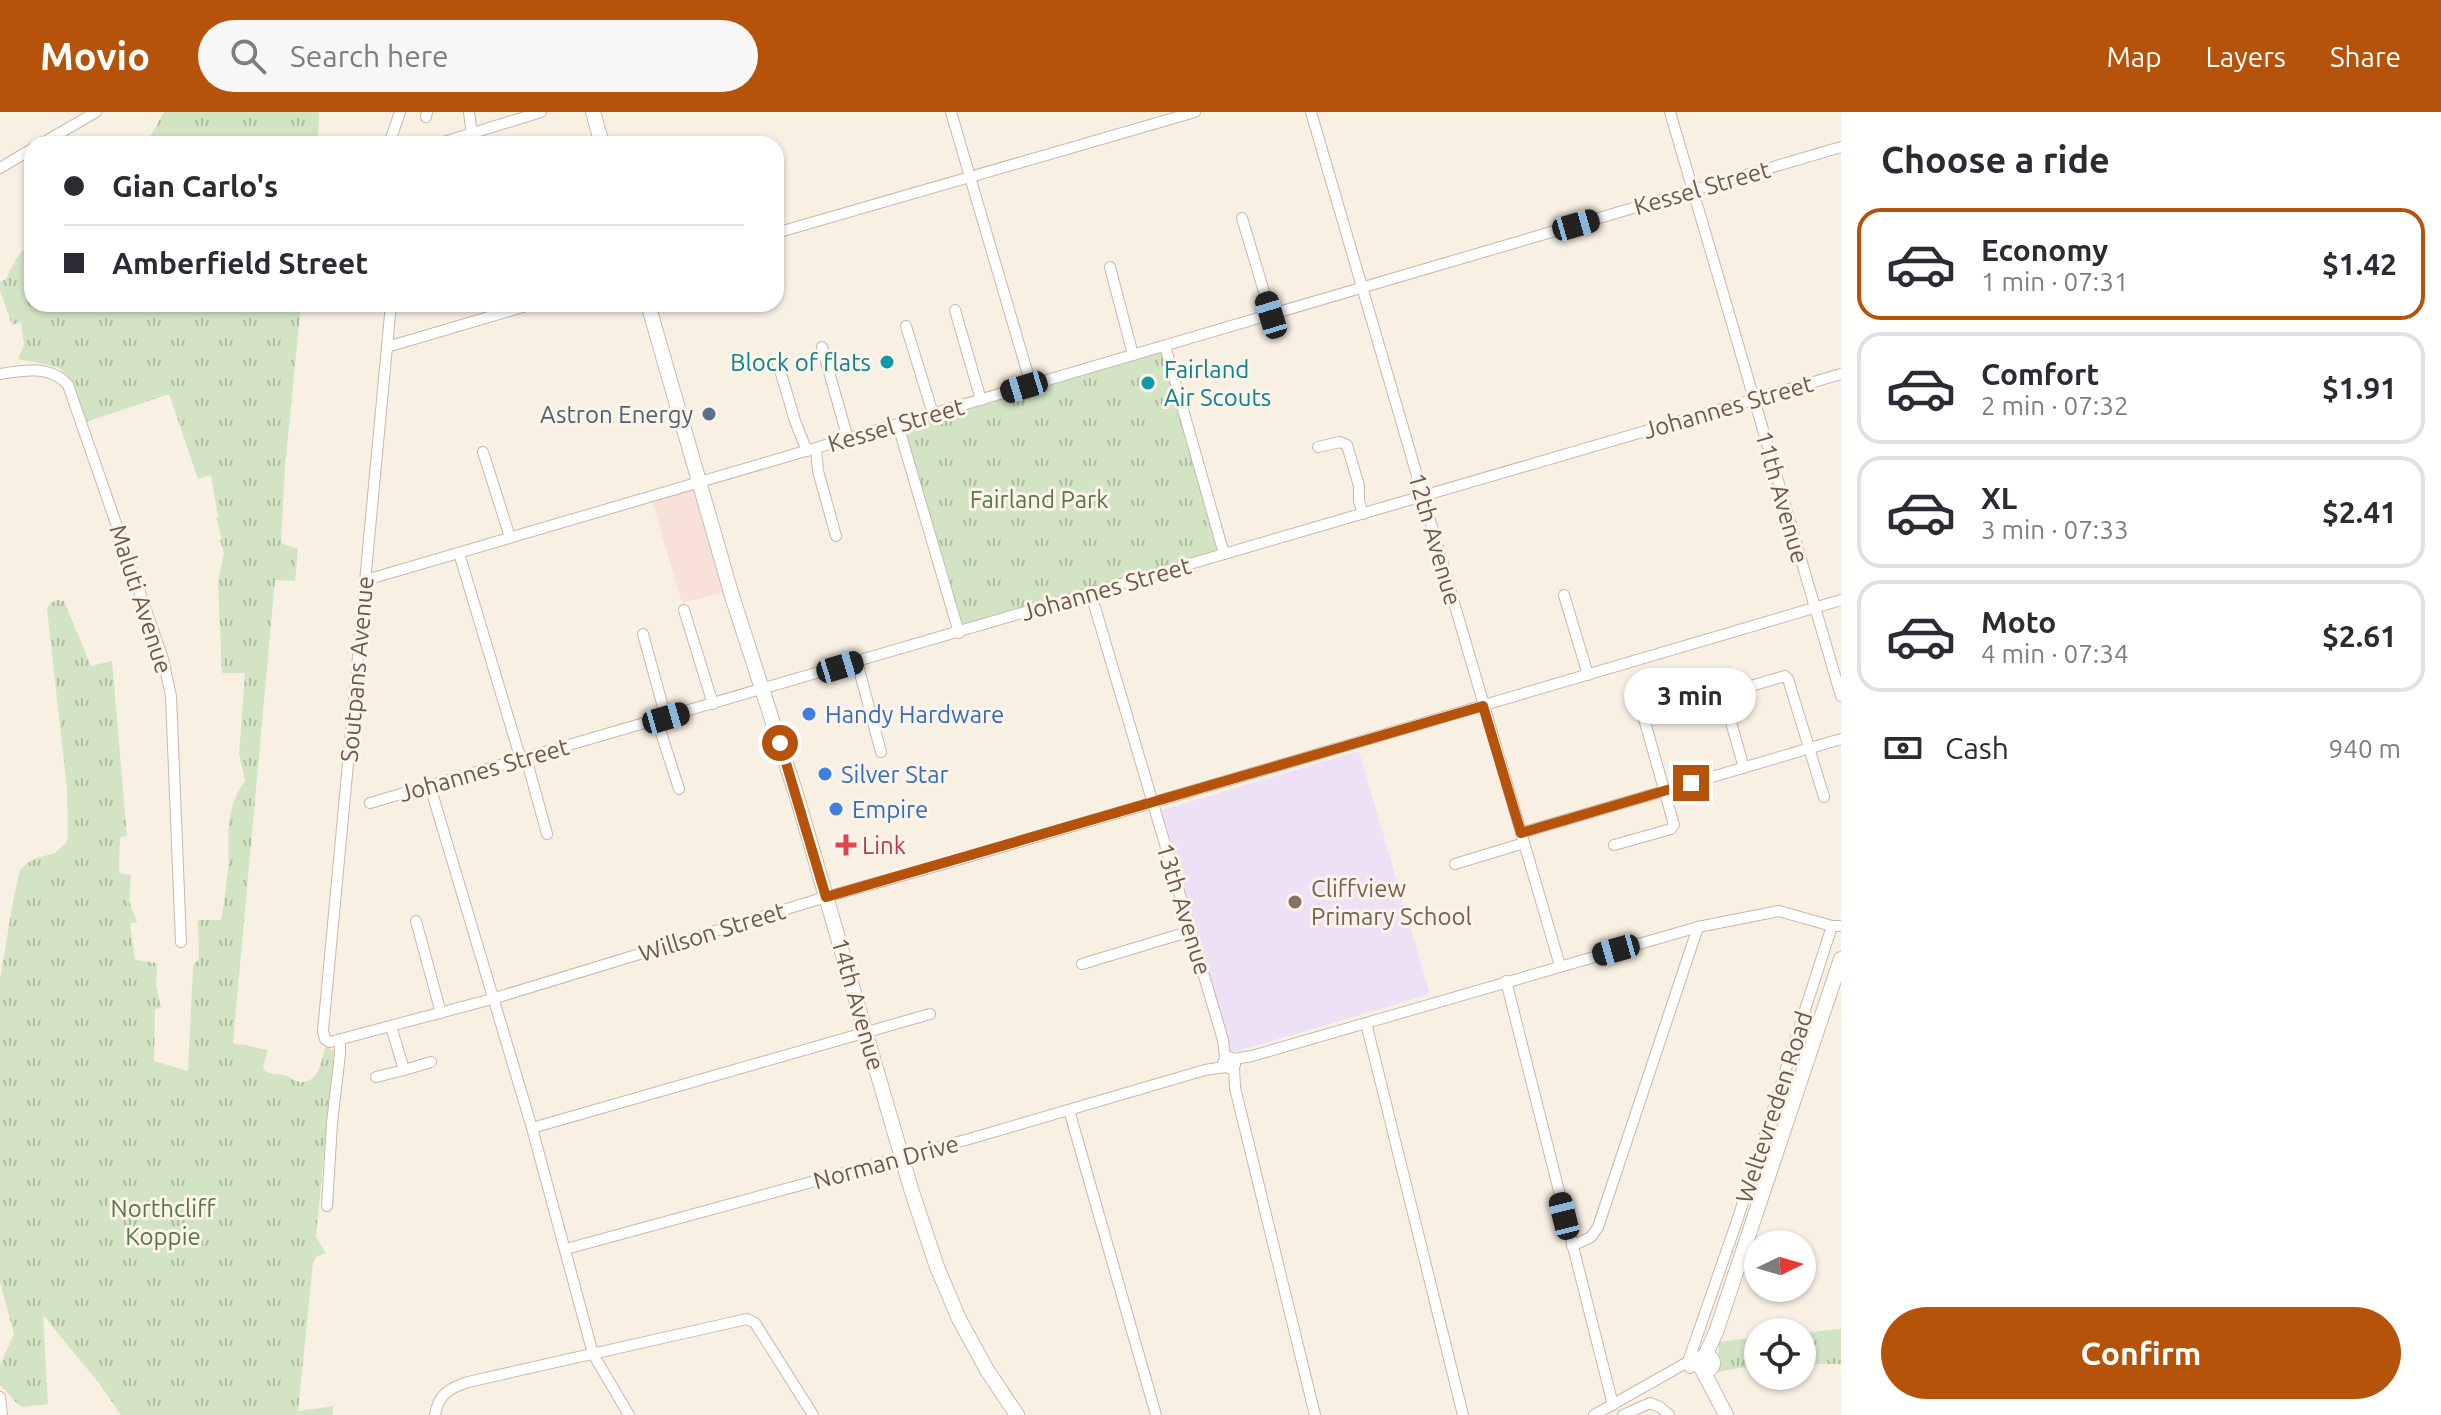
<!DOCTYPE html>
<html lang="en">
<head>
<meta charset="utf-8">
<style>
	:root { --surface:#fff; --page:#f7f7f7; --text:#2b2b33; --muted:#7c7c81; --line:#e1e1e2; --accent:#b45309 }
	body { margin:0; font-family:Ubuntu,sans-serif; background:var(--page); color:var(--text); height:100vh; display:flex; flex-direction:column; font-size:30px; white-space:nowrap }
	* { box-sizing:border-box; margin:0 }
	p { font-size:26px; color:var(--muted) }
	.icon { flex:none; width:44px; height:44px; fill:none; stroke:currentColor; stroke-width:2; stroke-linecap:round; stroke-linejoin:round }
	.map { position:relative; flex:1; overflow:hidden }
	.drawer { display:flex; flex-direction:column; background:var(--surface); width:600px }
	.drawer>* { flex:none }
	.hud { position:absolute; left:24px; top:24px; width:760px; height:176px; border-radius:24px; box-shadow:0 2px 6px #0004; display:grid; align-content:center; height:176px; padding:0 40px; background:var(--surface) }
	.needle { width:52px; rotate:85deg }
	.fabs { position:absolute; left:1744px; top:1118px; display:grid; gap:16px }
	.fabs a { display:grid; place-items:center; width:72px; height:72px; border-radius:50%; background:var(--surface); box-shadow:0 2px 6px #0004; font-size:40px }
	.end { position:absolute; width:36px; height:36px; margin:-18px; border:10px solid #b45309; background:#fff; box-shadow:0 0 0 4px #fff }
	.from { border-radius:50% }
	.bubble { position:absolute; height:56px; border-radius:28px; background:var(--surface); box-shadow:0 2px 6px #0004; font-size:26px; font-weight:700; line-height:56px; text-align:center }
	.car { position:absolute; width:24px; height:48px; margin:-24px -12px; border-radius:10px; box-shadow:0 0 6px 2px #0007; background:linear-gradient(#222 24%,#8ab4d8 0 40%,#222 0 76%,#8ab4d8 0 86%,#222 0) }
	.hud b { display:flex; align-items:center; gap:28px; height:76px; font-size:30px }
	.hud b+b { border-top:2px solid var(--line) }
	.hud i { width:20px; height:20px; background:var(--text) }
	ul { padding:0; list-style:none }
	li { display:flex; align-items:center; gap:24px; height:112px; margin:0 16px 12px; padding:0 24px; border:4px solid var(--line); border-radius:24px }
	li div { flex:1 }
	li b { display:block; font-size:30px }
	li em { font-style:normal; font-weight:700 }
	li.selected { border-color:var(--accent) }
	li>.icon { width:72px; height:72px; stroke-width:1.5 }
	h2 { padding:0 40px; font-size:36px; line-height:96px }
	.pay { display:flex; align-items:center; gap:20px; height:88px; padding:0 40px; font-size:30px }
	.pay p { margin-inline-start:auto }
	.action { display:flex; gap:16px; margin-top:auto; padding:16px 40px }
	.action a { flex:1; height:92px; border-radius:48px; background:var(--accent); color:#fff; font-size:32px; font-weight:700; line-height:92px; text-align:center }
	header { display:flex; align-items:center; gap:48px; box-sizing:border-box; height:112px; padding:0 40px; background:var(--accent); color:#fff }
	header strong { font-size:38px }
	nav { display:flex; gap:44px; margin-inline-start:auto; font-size:28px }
	.search { width:560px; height:72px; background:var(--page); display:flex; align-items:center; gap:20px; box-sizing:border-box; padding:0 28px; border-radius:44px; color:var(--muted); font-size:30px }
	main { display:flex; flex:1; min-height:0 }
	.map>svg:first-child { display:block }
	.commercial { fill:#f8e1d9 }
	.education { fill:#ede1f5 }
	.park { fill:url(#park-tufts) }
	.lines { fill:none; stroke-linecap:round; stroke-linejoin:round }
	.street-casing { stroke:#c8b8ac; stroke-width:12 }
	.secondary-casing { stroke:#cdbaad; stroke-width:16 }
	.street { stroke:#fff; stroke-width:10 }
	.secondary { stroke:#fff; stroke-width:14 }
	.route { stroke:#b45309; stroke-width:10 }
	.culture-dot { fill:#0f9aa8; stroke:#fcf4e9; stroke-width:3 }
	.service-dot { fill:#5c6f8a; stroke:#fcf4e9; stroke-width:3 }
	.shop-dot { fill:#3f7fe0; stroke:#fcf4e9; stroke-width:3 }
	.health-dot { fill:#e0444e; stroke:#fcf4e9; stroke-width:3 }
	.education-dot { fill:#8d6e63; stroke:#fcf4e9; stroke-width:3 }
	.labels { text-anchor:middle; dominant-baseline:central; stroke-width:6; stroke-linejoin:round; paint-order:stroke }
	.street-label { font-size:24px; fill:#6d584d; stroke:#fcf4e9 }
	.culture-label { font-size:24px; fill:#0d838f; stroke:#fcf4e9; text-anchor:end }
	.service-label { font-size:24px; fill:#4e5e75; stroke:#fcf4e9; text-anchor:end }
	.park-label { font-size:24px; fill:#58774a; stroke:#fcf4e9 }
	.shop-label { font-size:24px; fill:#366cbe; stroke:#fcf4e9; text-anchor:start }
	.health-label { font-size:24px; fill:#be3a42; stroke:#fcf4e9; text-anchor:start }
	.education-label { font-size:24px; fill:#785e54; stroke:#fcf4e9; text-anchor:start }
</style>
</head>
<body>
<header>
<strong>Movio</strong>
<div class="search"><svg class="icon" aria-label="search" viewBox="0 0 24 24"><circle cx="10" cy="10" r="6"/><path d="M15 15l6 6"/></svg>Search here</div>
<nav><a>Map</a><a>Layers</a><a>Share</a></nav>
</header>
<main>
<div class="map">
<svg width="1841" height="1303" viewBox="0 0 1841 1303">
	<defs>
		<pattern id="park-tufts" width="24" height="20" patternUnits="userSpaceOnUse" patternTransform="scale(2)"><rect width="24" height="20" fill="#d2e4c4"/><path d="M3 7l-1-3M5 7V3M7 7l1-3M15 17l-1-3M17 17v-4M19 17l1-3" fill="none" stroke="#afbca1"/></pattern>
	</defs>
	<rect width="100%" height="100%" fill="#f9f0e4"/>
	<!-- commercial -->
	<path class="commercial" d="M698 373 730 479 682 491 651 386Z"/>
	<!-- education -->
	<path class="education" d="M1359 639 1430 882 1228 942 1162 698Z"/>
	<!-- park -->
	<g class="park">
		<path d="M164 0H319L318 32H146Z"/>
		<path d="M32 134V192H301L285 356 281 431 298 437 295 469 275 468 233 931 268 938 263 955 265 959C272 963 276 961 284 963 290 964 295 970 302 970 320 970 321 947 326 935L334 939 316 1125 326 1141 316 1145 313 1151 298 1299 333 1294V1303H121L98 1270 43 1203 48 1292 22 1295C12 1289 9 1279 0 1274V1253L14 1222 0 1170V867L14 784 20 758 27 751 37 746 55 741 66 731 68 725 67 677 47 497 50 491 58 488 64 489 91 554 112 549 127 724 121 725 120 728 119 761 131 763 129 789 137 810 130 811 135 848 157 851 156 873 161 896 155 897 154 949 188 959 193 853 199 847 198 808H221C224 792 226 775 228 759 230 724 223 700 245 669L239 642 245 561H222L218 471 224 441 220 428 222 426 216 406 218 405 211 363 198 367 169 282 86 310C80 293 76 263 56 255 44 251 30 250 18 247L24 233 21 210 12 213 0 178V170L6 167 16 147 24 137Z"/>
		<path d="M1166 239 1222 444 961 520 900 316Z"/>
		<path d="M1841 1217V1252H1802V1221Z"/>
		<path d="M1758 1225V1253L1717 1260 1719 1230Z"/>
	</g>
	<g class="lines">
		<defs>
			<g id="street">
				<path d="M469 0 472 23"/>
				<path d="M951 0 1031 273"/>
				<path d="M1311 0 1560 854"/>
				<path d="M1670 0 1841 584"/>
				<path d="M426 5 427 0"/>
				<path d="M41 32 96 0"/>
				<path d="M389 32 400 0"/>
				<path d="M437 32 541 0"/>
				<path d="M0 56 32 37"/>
				<path d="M1242 106 1271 203"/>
				<path d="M776 121 1195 0"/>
				<path d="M1110 155 1133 243"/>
				<path d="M391 192 323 919 325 927 330 930 492 887 826 785 937 754 1841 488"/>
				<path d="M955 198 981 288"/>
				<path d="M906 214 933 302"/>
				<path d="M1165 234 1224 442"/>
				<path d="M387 235 533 192"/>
				<path d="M822 235 848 327"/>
				<path d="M778 251 795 309 807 339"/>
				<path d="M0 262C24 258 50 253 68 273L163 547 171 584 181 830"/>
				<path d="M898 313 959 521"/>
				<path d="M1318 335 1340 330 1347 333 1359 374V389L1363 402"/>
				<path d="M816 337 818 359 836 424"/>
				<path d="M483 340 510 425"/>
				<path d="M459 441 521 648"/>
				<path d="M366 468 1841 35"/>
				<path d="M1091 482 1223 928 1225 947"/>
				<path d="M1564 483 1588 563"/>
				<path d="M684 498 713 592"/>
				<path d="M643 522 666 606"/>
				<path d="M857 550 881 640"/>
				<path d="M657 608 679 677"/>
				<path d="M526 646 547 722"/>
				<path d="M1744 656 1723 582 1785 564 1788 567 1824 685"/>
				<path d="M430 674 532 1016 593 1242 629 1303"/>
				<path d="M370 691 1841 262"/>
				<path d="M1521 721 1841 627"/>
				<path d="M1614 733 1671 717 1674 713 1641 596"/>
				<path d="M1455 752 1524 731"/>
				<path d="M416 809 441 901"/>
				<path d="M1082 852 1191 819"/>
				<path d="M1506 869 1613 1293"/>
				<path d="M1366 911 1463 1303"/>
				<path d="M1234 947 1252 944 1698 815 1779 799 1832 814H1841"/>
				<path d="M1234 955 1235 976 1315 1303"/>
				<path d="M404 958 431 950"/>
				<path d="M376 965 404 958 391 914"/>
				<path d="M1069 998 1156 1303"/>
				<path d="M532 1016 930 902"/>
				<path d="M327 1094 332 1011 340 942V929"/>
				<path d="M1572 1134 1591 1125 1598 1115 1698 815"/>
				<path d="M566 1137 969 1027 1205 958 1225 955 1232 957 1235 953 1234 947 1229 945 1225 947 1223 951 1225 955"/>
				<path d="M1690 1256 1689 1247 1737 1109 1832 814"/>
				<path d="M0 1285 2 1303"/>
				<path d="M435 1303C438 1283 449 1276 468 1270L747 1207 755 1211 813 1303"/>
				<path d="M1594 1303 1693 1247"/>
				<path d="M1623 1303 1650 1291 1660 1295 1669 1303"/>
			</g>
			<g id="secondary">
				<path d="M593 0 602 32"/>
				<path d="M648 192 732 484 797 685 912 1080 937 1155 959 1207 987 1258 1017 1303"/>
				<circle cx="1706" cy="1251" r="7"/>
				<path d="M1705 1244 1716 1220 1841 847"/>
				<path d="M1702 1257 1726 1303"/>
			</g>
		</defs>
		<!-- street casing -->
		<use href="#street" class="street-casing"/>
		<!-- secondary casing -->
		<use href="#secondary" class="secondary-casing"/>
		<!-- street -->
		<use href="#street" class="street"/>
		<!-- secondary -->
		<use href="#secondary" class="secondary"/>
	</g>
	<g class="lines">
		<!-- route -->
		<path class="route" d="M780 631 826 785 1483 594 1521 721 1691 671"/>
	</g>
	<!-- markers -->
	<g class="culture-dot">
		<circle cx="887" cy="250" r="8"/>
		<circle cx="1148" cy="271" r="8"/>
	</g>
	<circle class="service-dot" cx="709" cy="302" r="8"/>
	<g class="shop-dot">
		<circle cx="809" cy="602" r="8"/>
		<circle cx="825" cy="662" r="8"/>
		<circle cx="836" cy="697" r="8"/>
	</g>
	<path class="health-dot" d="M842 721h8v8h8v8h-8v8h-8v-8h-8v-8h8z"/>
	<circle class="education-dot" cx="1295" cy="790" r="8"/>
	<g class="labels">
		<!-- street labels -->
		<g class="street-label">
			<text transform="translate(1702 76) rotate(-16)">Kessel Street</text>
			<text transform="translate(1728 295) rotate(-16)">Johannes Street</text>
			<text transform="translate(896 313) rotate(-16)">Kessel Street</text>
			<text transform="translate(1782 385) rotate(74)">11th Avenue</text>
			<text transform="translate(1435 427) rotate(74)">12th Avenue</text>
			<text transform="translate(1106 477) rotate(-16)">Johannes Street</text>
			<text transform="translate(141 487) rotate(72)">Maluti Avenue</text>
			<text transform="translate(357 557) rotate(-85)">Soutpans Avenue</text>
			<text transform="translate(484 658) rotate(-16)">Johannes Street</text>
			<text transform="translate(1184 797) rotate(73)">13th Avenue</text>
			<text transform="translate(712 820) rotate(-17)">Willson Street</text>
			<text transform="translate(858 892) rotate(74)">14th Avenue</text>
			<text transform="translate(1774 995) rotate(-72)">Weltevreden Road</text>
			<text transform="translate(886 1050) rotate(-15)">Norman Drive</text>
		</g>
		<!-- culture labels -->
		<g class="culture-label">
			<text x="871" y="250">Block of flats</text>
			<text x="1164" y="257" text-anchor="start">Fairland<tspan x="1164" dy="28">Air Scouts</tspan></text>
		</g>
		<!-- service labels -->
		<g class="service-label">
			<text x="693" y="302">Astron Energy</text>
		</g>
		<!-- park labels -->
		<g class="park-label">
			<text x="1039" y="387">Fairland Park</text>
			<text x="163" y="1096">Northcliff<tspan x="163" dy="28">Koppie</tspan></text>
		</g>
		<!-- shop labels -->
		<g class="shop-label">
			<text x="825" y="602">Handy Hardware</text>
			<text x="841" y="662">Silver Star</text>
			<text x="852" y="697">Empire</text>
		</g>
		<!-- health labels -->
		<g class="health-label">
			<text x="862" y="733">Link</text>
		</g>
		<!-- education labels -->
		<g class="education-label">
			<text x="1311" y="776">Cliffview<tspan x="1311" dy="28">Primary School</tspan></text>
		</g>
	</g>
</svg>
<div class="fabs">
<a><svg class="needle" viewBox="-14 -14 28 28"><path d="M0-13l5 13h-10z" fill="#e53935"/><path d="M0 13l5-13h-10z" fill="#7c7c81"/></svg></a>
<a><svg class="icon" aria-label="locate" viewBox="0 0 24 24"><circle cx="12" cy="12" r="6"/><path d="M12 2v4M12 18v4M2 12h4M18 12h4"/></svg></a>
</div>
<i class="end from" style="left:780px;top:631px"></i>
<i class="end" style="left:1691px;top:671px"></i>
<div class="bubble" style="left:1624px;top:556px;width:132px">3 min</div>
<i class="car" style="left:1576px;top:113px;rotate:74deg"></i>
<i class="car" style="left:1271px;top:203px;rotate:343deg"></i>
<i class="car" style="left:1024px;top:275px;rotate:253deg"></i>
<i class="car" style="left:840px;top:555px;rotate:73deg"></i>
<i class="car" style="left:666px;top:606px;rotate:74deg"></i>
<i class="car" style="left:1616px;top:838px;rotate:254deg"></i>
<i class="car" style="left:1564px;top:1104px;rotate:346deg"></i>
<div class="hud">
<b><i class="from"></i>Gian Carlo's</b>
<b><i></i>Amberfield Street</b>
</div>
</div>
<section class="drawer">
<h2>Choose a ride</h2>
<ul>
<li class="selected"><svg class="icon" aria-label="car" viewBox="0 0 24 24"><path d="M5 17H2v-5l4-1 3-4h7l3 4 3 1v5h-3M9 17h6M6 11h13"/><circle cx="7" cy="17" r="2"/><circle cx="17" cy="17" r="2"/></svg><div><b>Economy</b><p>1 min · 07:31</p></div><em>$1.42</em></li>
<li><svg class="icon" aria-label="car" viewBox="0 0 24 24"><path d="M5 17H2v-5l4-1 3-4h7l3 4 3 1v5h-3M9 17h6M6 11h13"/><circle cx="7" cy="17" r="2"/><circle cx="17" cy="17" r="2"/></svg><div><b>Comfort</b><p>2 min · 07:32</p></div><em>$1.91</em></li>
<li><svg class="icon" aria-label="car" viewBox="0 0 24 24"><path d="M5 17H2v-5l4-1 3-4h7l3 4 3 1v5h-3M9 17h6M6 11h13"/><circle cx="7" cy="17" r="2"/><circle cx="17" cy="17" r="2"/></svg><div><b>XL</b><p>3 min · 07:33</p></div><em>$2.41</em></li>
<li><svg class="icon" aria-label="car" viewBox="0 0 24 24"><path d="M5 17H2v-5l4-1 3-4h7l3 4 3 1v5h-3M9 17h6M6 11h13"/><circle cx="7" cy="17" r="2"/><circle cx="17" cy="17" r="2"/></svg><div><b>Moto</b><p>4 min · 07:34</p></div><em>$2.61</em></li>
</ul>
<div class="pay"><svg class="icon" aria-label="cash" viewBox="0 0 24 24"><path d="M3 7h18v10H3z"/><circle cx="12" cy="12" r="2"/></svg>Cash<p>940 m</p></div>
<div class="action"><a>Confirm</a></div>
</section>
</main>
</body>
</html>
